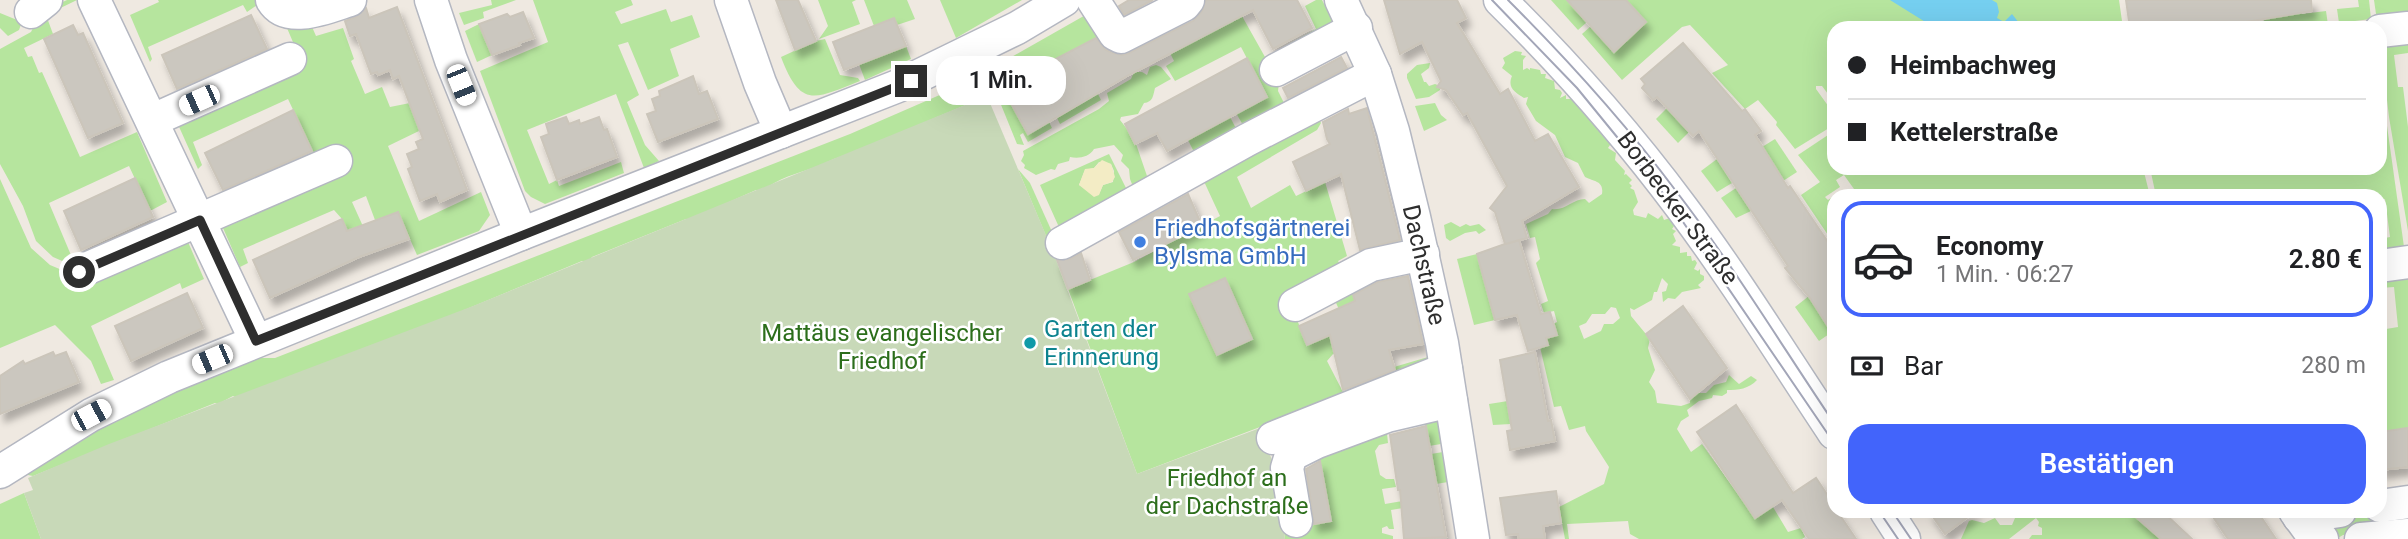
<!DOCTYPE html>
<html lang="de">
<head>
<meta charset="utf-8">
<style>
	:root { --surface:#fff; --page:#f2f2f2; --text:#202124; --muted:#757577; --line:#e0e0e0; --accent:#4264fb }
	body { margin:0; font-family:Roboto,sans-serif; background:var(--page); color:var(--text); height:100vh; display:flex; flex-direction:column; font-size:26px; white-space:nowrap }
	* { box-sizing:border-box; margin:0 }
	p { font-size:23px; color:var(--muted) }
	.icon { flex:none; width:38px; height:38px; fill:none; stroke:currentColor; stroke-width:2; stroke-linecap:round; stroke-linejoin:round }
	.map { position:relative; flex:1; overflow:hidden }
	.details { position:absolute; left:1827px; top:189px; width:560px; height:329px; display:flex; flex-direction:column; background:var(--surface); border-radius:21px; box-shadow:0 7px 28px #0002 }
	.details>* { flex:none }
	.guide { position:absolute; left:1827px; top:21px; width:560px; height:154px; border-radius:21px; box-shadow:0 7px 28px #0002; display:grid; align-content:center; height:154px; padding:0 21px; background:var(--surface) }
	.end { position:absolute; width:32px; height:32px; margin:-16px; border:9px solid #2e2e2e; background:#fff; box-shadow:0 0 0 4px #fff }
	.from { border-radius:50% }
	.bubble { position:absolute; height:49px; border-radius:21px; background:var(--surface); box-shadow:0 7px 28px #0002; font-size:23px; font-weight:600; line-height:49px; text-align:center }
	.car { position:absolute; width:21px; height:42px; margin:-21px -10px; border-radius:9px; box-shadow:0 0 5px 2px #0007; background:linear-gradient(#fff 24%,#345 0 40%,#fff 0 76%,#345 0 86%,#fff 0) }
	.guide b { display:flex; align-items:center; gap:24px; height:66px; font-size:26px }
	.guide b+b { border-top:2px solid var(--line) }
	.guide i { width:18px; height:18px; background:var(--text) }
	ul { padding:12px 0 0; list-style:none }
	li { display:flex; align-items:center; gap:21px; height:116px; margin:0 14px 10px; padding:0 7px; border:4px solid transparent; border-radius:21px }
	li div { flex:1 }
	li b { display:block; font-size:26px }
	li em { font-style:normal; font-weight:600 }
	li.current { border-color:var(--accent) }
	li>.icon { width:63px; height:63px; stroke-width:1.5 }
	.pay { display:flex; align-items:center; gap:18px; height:77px; padding:0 21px; font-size:26px }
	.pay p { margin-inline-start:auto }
	.action { display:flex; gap:14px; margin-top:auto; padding:14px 21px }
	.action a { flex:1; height:80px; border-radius:21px; background:var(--accent); color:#fff; font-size:28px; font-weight:600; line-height:80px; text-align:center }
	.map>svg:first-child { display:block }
	.green { fill:#b6e59e; fill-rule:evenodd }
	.sand { fill:#f3ecc5 }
	.cemetery { fill:#c8d9b8 }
	.water { fill:#75cff0 }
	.building { fill:#cbc7bf; stroke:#cbc5ba; stroke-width:2; filter:url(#shadow) }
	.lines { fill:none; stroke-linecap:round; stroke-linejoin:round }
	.minor-casing { stroke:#b4b7c1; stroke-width:35 }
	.minor { stroke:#fff; stroke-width:32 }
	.tram { stroke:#a3a6b8; stroke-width:2 }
	.route { stroke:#2e2e2e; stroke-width:9 }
	.shop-dot { fill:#3f7fe0; stroke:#fff; stroke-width:2.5 }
	.culture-dot { fill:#0f9aa8; stroke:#fff; stroke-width:2.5 }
	.labels { text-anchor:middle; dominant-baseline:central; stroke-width:5; stroke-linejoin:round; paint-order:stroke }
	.street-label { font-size:24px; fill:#2e2e2e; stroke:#fff }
	.shop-label { font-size:24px; fill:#366cbe; stroke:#fff; text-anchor:start }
	.culture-label { font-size:24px; fill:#0d838f; stroke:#fff; text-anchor:start }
	.park-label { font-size:24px; fill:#2c6e1b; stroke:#fff }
</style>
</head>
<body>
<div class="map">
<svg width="2408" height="539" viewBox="0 0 2408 539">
	<defs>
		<filter id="shadow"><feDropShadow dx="4.5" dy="8" stdDeviation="3.5" flood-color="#0004"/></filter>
	</defs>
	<rect width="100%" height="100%" fill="#efe9e1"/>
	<!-- green -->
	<g class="green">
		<path d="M67 0H77L46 15 53 34 24 48 28 57 32 56 39 73 42 72 80 157 137 132 167 202 150 211 129 166 49 203 76 267 53 257 36 241 23 206 0 164V49L31 32 41 12Z"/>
		<path d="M158 0H258L260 3 247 12 243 5 148 47 152 59 150 62 130 15 159 2Z"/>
		<path d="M491 0H516L483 12 484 18 464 25 459 13 492 5Z"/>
		<path d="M533 0H631L633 5 615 12 621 24 666 9 671 22 692 15 700 37 670 49 679 76 648 90 628 42 618 45 639 95 627 102 645 145 659 161 644 168 616 94 527 130 549 184 557 180 559 186 621 162 624 173 545 204 531 197 525 191 480 71 548 42Z"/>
		<path d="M818 0H856L852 2 860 24 819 39 828 26Z"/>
		<path d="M864 0H907L915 19 897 25 894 18 874 26Z"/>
		<path d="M940 0H1022L956 38Z"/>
		<path d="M1210 0H1233L1265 57 1316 29 1305 6 1316 0H1322L1336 27 1279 82 1278 91 1288 111 1247 132 1236 113 1267 97 1241 47 1175 81 1166 66 1174 61 1170 53 1223 26Z"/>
		<path d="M1551 0H1567L1587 22 1578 30Z"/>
		<path d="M1626 0H2119L2123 28H1834V102L1822 86H1816V89L1834 114V125L1795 149 1776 125 1777 122 1758 100 1745 109 1712 73 1728 65 1690 25 1682 27 1622 80 1582 34 1591 26 1614 51 1646 22Z"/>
		<path d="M2300 0 2302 14 2326 11 2328 25 2306 28H2249L2248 21H2263Z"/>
		<path d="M2358 0H2369L2371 19 2339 23 2337 9 2359 7Z"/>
		<path d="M2374 0H2408V17L2377 21Z"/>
		<path d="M0 13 22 22 19 30 8 36 0 28Z"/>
		<path d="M1089 13 1105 34 1015 80 1007 75 992 83 987 71Z"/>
		<path d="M309 20 316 36 343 28 354 59 351 61 365 94 382 87 390 107 410 103 421 130 388 146 419 221 481 192 490 215 479 231 417 255 398 212 375 220 366 196 352 202 366 233 351 241 342 219 334 210 243 249 248 263 240 267 223 228 242 220V215L334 157 313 152 288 99 193 142 202 165 198 169 176 120 301 61 287 28Z"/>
		<path d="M479 24 492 55 477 62 465 31Z"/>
		<path d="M2408 36V53L2394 55 2398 87H2403L2408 127V231L2389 117 2380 40Z"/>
		<path d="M825 39 840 75 858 78 860 81C814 99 801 109 781 57L816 41Z"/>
		<path d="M906 46 911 59 865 80 859 64Z"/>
		<path d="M1515 51 1522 52 1521 55 1526 56 1523 60V70L1527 68 1530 70V68L1540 70 1541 74H1546L1545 78 1554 81 1555 89 1560 90 1562 93 1560 98 1566 95V99H1575L1607 140H1610L1614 147 1610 145 1608 148 1616 153 1615 160 1625 171 1624 175 1626 174 1632 180 1629 183 1632 186 1630 188 1634 190 1638 202 1633 210 1634 215 1646 218 1648 213 1658 219 1662 215 1664 220 1670 218 1674 226 1672 229 1676 231 1673 234 1676 241 1672 245 1680 247V253L1687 252V256H1691L1692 261 1695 260 1697 263 1694 269 1698 271 1700 269V274L1704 276V280L1698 285 1701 288 1682 292 1675 299 1668 298 1663 302 1662 292 1666 291 1668 284 1662 278 1657 292H1654L1652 300 1634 310 1630 308 1631 316 1650 339 1648 348 1655 370 1649 382 1655 391 1657 403 1681 406 1690 403V400L1698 393H1706L1714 385 1726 382 1729 375 1739 384 1751 376 1757 380C1749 389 1738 390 1727 390V393L1722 396 1713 395 1712 398 1699 401 1687 410 1689 416 1681 421 1677 429 1691 452 1702 444 1755 518 1773 507 1788 532 1801 528 1805 537 1802 539H1639L1630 534 1628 521 1567 524 1569 539H1565L1559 507 1604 484 1609 467 1586 431 1585 426 1569 430 1561 406 1554 407 1540 347 1548 345 1546 338 1556 335 1553 324 1557 322 1554 311 1544 313 1541 304 1548 301 1536 263 1540 259 1535 237 1530 238 1526 224 1548 214 1552 209C1565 211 1573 199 1585 199L1589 203 1602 194C1604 181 1595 182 1585 177L1578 163 1565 157 1555 135 1536 121 1526 104 1528 97 1524 98C1515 92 1507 88 1512 76L1502 68 1505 63 1503 58ZM1611 307 1616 308 1620 318 1613 324H1604L1601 331 1584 339 1579 326 1586 323 1592 314H1605Z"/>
		<path d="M1430 63 1429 68 1421 74 1424 82H1426L1429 86 1435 84 1440 86V90L1429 97 1416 99 1407 78V74L1417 65Z"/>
		<path d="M1156 65 1161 67 1171 79 1155 88C1153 96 1153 102 1144 103L1138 114 1121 117 1120 120 1134 138 1147 176 1148 182 1135 192 1130 179 1129 169 1121 161 1123 155 1114 145 1094 149C1089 157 1079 159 1070 157L1069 161 1058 164 1055 170 1051 169 1036 175 1024 168 1025 165 1021 161 1024 155 1023 151 1099 109 1109 101 1107 93 1131 79 1134 72H1142L1147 75 1150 67Z"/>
		<path d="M979 75 987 96 842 157C832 158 826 164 816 167 798 173 776 179 761 192L756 190 691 219H686L592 257 588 262 582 261 445 318 237 398 233 396 218 404 215 403 33 476 28 475V471L128 410 257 358H275L850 134 942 94Z"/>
		<path d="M2380 76 2405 254 2380 257V239L2390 237 2385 199 2380 200V196H2156L2150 168H2380Z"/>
		<path d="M1002 87 1028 134 1049 122 1052 128 1028 142 1023 133 1020 135 1024 145 1017 144 995 90Z"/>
		<path d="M1098 94 1101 100 1060 124 1057 118Z"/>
		<path d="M1435 103 1441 115 1447 120 1424 131 1415 106Z"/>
		<path d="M1667 108 1689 132 1678 143 1656 119Z"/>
		<path d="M1316 114 1321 123 1317 130 1237 177 1251 208 1290 185 1296 196 1325 182 1347 256 1338 261 1345 273 1288 298 1307 344 1347 327 1332 294 1367 271 1370 287 1359 290 1365 318 1338 355 1333 354 1327 361 1343 392 1395 371 1394 367 1428 357 1429 363 1263 434 1260 427 1137 474 1068 289 1134 262 1220 216 1201 175Z"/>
		<path d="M1230 117 1240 136 1197 158 1188 140Z"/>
		<path d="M1834 131V168H2143L2150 196H1850L1848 193 1854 189 1844 175 1836 180 1840 187 1825 197 1828 200 1834 196V244L1801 195 1820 182 1798 155Z"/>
		<path d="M1775 139 1797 172 1783 181 1762 147Z"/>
		<path d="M1109 154 1132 200 1063 236 1040 185ZM1099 162 1111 164 1114 171 1113 182 1103 185 1099 194 1079 185 1085 170 1094 168Z"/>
		<path d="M1717 159 1732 183 1717 192 1701 171Z"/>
		<path d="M1018 169 1030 183 1053 234 1049 243Z"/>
		<path d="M0 179 31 248 50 265 81 278 185 235 204 279 182 289 180 283 91 326 114 380 101 384 91 361 55 325 0 348Z"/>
		<path d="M1736 188 1751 211 1736 218 1721 198Z"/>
		<path d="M1451 222 1460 227 1466 224 1470 226 1479 224 1486 230 1479 234 1476 231 1465 233 1450 241 1446 238 1444 225Z"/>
		<path d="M1477 254 1495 320 1474 325 1457 259Z"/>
		<path d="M2408 271V428L2380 432V330L2398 327 2394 287 2380 288V275Z"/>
		<path d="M1809 296 1832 332 1819 341 1795 307Z"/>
		<path d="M1508 401 1511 424 1493 425 1489 404Z"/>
		<path d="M1437 411 1441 444 1429 446 1424 418 1386 424 1388 443 1379 445 1375 451 1380 475 1386 479H1394L1396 487 1382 489 1385 504 1414 499 1415 506 1391 510 1394 529H1389L1387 526 1382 528V533L1393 536V539H1285L1284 532 1330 521 1318 448 1385 424Z"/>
		<path d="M1443 452 1448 482 1436 484 1431 454Z"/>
		<path d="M24 493 41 539H0V504Z"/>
		<path d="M2408 506V532L2343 535 2338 538 2322 519 2349 511H2380Z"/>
		<path d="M2011 511H2063L2072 517 2077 515 2078 511H2142L2135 516 2161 539H2029L2032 535H2042V528L2038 526 2039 522 2036 518 2009 539H1961L1969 521 1972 520 1984 523 1995 518 2000 525H2012L2015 518Z"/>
	</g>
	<!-- sand -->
	<path class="sand" d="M1102 160 1111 164 1115 177 1112 182 1103 185 1099 195 1094 197 1079 185 1085 169 1094 168Z"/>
	<!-- cemetery -->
	<path class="cemetery" d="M987 96 1054 254 1137 474 1260 428 1273 463 1285 539H41L24 493 33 490 28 478 109 444 473 306Z"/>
	<!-- water -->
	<path class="water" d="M1890 0H1992L1997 3 1999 12 1997 18 2004 22 2012 14 2023 28 2013 24 2009 28H1935Z"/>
	<!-- building -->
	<g class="building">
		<path d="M776 0H798L816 41 795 50Z"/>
		<path d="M1129 0H1153L1124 15 1119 6Z"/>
		<path d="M1206 0H1297L1312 28 1273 49 1253 10 1127 76 1028 134 1002 87 1096 38 1106 50 1113 53 1122 55 1129 53 1193 21 1202 11Z"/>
		<path d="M1384 0H1457L1466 18 1457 23 1500 94 1508 89 1535 141 1548 134 1579 187 1522 221 1527 238 1506 244 1519 240 1541 314 1550 312 1557 335 1546 338 1548 345 1528 351 1517 315 1495 320 1477 254 1505 244 1495 212 1490 208 1507 186 1467 113 1463 115 1446 90 1437 87 1441 81 1422 42 1400 54Z"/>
		<path d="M1567 0H1626L1646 22 1614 52Z"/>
		<path d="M2126 0H2311L2312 11 2228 25 2227 23 2188 28H2130Z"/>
		<path d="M397 7 467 190 440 202 437 194 420 201 408 169 412 167 407 154 419 149 416 142 423 139 399 76 393 79 390 70 378 75 377 72 371 74 356 34 350 36 345 21 356 17 366 8 369 18Z"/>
		<path d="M523 12 534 38 519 43 520 45 492 55 479 24 507 14 510 17Z"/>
		<path d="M251 15 267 49 177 89 162 55Z"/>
		<path d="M894 18 906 46 844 70 833 42Z"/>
		<path d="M73 25 78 35 83 33 123 123 88 138 44 39Z"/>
		<path d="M1683 43 1742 111 1745 109 1761 131 1755 135 1788 188 1790 186 1834 251V336L1810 298 1785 268 1788 266 1699 131 1693 136 1657 97 1653 100 1642 88 1645 84 1641 79Z"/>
		<path d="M1341 57 1347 68 1288 98 1283 88Z"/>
		<path d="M1247 58 1267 97 1167 151 1157 133 1135 144 1125 124Z"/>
		<path d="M693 76 699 94 707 91 718 119 658 142 647 114 656 111 652 99 660 96 659 91Z"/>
		<path d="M1367 108 1400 240 1360 250 1341 174 1306 191 1293 162 1330 144 1327 139 1323 122 1348 109 1349 114Z"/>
		<path d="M293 110 312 151 223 190 205 153Z"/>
		<path d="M566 117 569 124 579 120 580 124 599 117 604 130 607 129 617 157 557 180 541 137 549 134 546 124Z"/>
		<path d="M135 178 153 217 81 250 64 211Z"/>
		<path d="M1188 194 1202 226 1133 260 1119 232Z"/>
		<path d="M398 212 409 239 359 257 270 298 253 260 342 219 347 231Z"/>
		<path d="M1081 253 1090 280 1068 289 1057 260 1070 259Z"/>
		<path d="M1408 276 1423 344 1389 350 1395 370 1343 390 1330 335 1307 345 1299 326 1355 301 1353 295 1377 282Z"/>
		<path d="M1225 278 1252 339 1217 355 1189 294Z"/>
		<path d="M187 293 203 328 131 361 115 326Z"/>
		<path d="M1683 306 1727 368 1690 399 1646 334Z"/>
		<path d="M53 352 55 356 66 352 79 382 0 414V376L23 361 25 364Z"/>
		<path d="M1535 352 1548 421 1551 420 1555 441 1510 450 1507 431 1512 430 1500 360Z"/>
		<path d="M1736 405 1793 493 1816 478 1834 505V511H1837L1856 539H1809L1782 500 1755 518 1697 432Z"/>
		<path d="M1426 426 1446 537 1404 539 1400 490H1398L1390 435Z"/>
		<path d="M2408 428V467L2380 470V432Z"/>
		<path d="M1320 461 1331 521 1314 524 1306 469Z"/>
		<path d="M1556 491 1561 523 1543 526 1545 539H1519L1518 534 1506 535 1500 498Z"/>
		<path d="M1929 511H1976L1945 534Z"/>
		<path d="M2129 511H2162L2192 539H2161Z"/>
		<path d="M2209 511H2257L2276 539H2228Z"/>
	</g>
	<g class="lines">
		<defs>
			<g id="minor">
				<path d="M94 0 256 341"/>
				<path d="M272 0C287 25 328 7 350 0"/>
				<path d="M431 0 451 60 521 234"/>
				<path d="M731 0 760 83 781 132"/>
				<path d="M1093 0 1115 34 1121 37 1184 5 1188 0"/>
				<path d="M1341 0 1375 74 1393 131 1414 217 1442 343 1473 539"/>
				<path d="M1500 0C1566 65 1627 134 1682 208 1736 280 1784 358 1834 433"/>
				<path d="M31 12 46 0"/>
				<path d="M2380 31 2408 28"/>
				<path d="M1276 70 1356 28"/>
				<path d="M153 120 290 59"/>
				<path d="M1062 243 1247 140 1375 74"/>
				<path d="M2380 266 2408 262"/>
				<path d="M79 272 336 161"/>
				<path d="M1295 305 1371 265 1423 254"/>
				<path d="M1273 438 1446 369"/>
				<path d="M0 472 91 415 169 377 521 234 898 86 1017 28 1064 0"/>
				<path d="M2380 506 2408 502"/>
				<path d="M1886 511 1904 539"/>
				<path d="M2295 511 2311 533 2322 539"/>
				<path d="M2299 517 2340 511"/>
				<path d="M1296 521 1287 468 1291 455 1317 442 1387 416 1451 401"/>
				<path d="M2361 539 2408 535"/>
			</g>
		</defs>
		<!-- minor casing -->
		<use href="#minor" class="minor-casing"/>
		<!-- minor -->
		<use href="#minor" class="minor"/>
		<!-- tram -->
		<g class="tram">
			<path d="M1492 0 1577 88 1666 197 1834 443"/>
			<path d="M1508 0C1568 60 1625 123 1676 191 1733 265 1782 346 1834 423"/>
			<path d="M1879 511 1898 539"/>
			<path d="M1892 511 1911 539"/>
		</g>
	</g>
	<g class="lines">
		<!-- route -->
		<path class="route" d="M79 272 200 220 256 341 911 81"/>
	</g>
	<!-- markers -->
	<circle class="shop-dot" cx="1140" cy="242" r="7"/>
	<circle class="culture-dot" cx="1030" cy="343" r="7"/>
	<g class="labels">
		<!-- street labels -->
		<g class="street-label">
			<text transform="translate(1678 208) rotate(53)">Borbecker Straße</text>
			<text transform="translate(1424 265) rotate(77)">Dachstraße</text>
		</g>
		<!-- shop labels -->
		<g class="shop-label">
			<text x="1154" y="228">Friedhofsgärtnerei<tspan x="1154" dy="28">Bylsma GmbH</tspan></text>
		</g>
		<!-- culture labels -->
		<g class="culture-label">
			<text x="1044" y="329">Garten der<tspan x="1044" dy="28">Erinnerung</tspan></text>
		</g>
		<!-- park labels -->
		<g class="park-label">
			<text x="882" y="333">Mattäus evangelischer<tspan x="882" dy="28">Friedhof</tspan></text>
			<text x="1227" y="478">Friedhof an<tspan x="1227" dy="28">der Dachstraße</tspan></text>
		</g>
	</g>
</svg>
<i class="end from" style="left:79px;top:272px"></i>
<i class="end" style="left:911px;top:81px"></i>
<div class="bubble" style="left:936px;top:56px;width:130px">1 Min.</div>
<i class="car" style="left:461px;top:85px;rotate:158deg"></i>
<i class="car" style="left:199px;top:100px;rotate:246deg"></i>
<i class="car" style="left:212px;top:359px;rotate:247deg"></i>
<i class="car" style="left:91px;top:415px;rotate:62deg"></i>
<div class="guide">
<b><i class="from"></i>Heimbachweg</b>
<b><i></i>Kettelerstraße</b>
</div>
<section class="details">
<ul>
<li class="current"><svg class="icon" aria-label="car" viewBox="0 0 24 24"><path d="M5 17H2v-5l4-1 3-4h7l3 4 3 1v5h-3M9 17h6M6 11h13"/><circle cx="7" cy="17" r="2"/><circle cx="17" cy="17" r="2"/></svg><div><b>Economy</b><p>1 Min. · 06:27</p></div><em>2.80 €</em></li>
</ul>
<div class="pay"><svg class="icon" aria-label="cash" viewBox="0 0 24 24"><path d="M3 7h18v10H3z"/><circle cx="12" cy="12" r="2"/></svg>Bar<p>280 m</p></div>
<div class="action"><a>Bestätigen</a></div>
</section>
</div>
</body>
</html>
